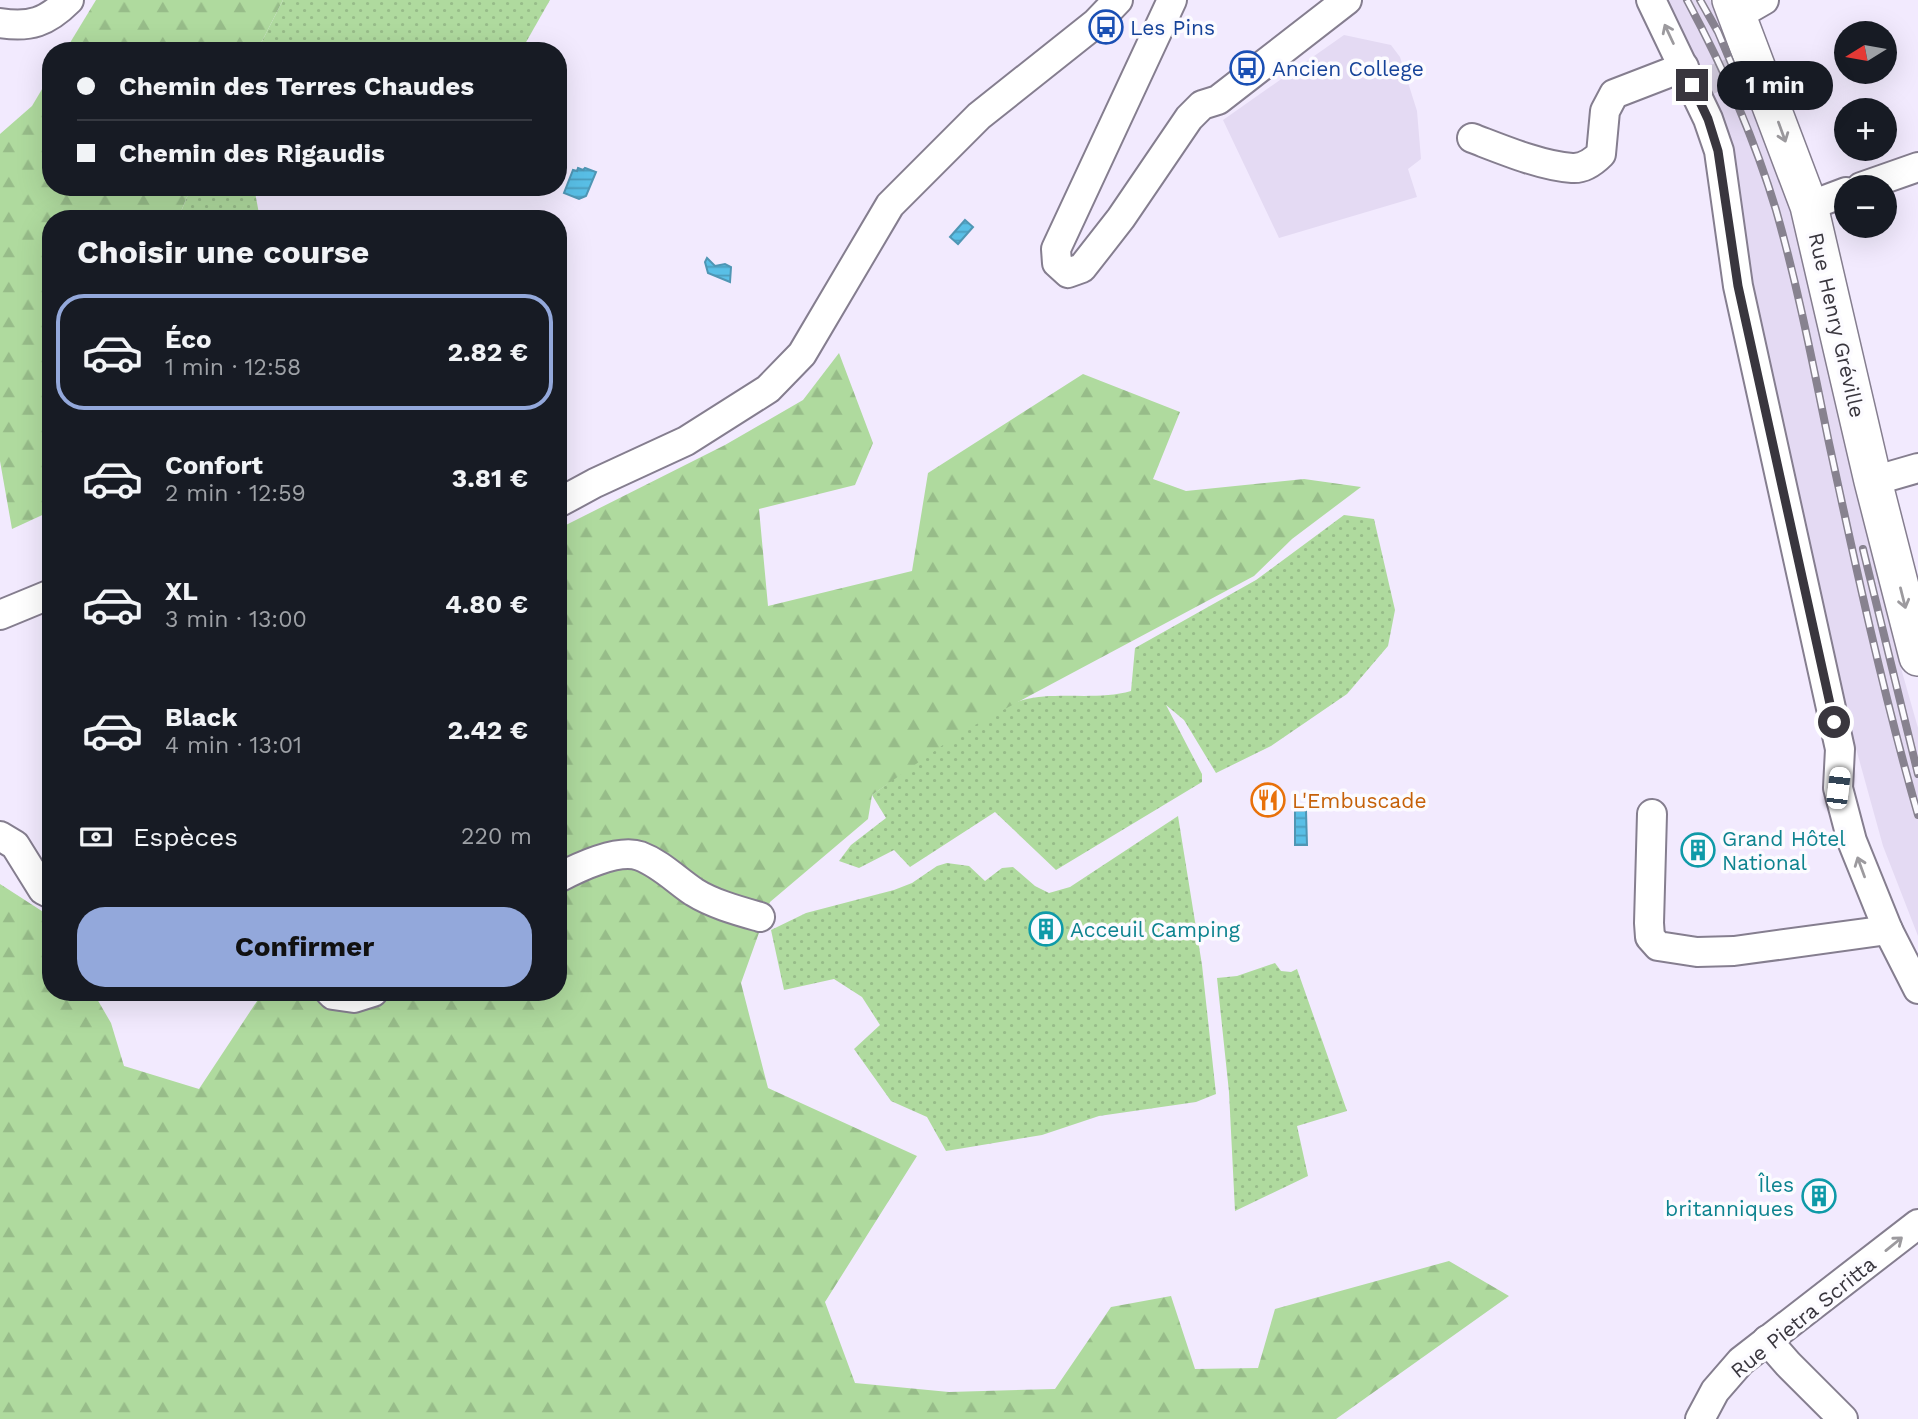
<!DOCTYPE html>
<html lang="fr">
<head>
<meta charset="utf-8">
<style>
	:root { --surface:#171b24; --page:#242831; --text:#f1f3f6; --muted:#9ea1a6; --line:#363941; --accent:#93a8db }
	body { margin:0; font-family:"Work Sans",sans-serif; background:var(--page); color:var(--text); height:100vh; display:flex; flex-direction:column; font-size:26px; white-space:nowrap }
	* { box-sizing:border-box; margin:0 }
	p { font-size:23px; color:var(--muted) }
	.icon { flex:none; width:38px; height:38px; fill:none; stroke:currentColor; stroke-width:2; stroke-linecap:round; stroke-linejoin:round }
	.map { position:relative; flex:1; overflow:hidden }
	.sheet { position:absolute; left:42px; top:210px; width:525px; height:791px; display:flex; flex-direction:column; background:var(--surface); border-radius:28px; box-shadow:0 7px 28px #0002 }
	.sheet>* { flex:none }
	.top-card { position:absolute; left:42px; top:42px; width:525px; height:154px; border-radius:28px; box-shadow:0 7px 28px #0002; display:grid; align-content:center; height:154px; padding:0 35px; background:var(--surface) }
	.needle { width:46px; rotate:259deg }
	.tools { position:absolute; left:1834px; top:21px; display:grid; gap:14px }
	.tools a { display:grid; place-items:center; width:63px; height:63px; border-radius:50%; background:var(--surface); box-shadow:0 7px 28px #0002; font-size:35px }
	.end { position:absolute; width:32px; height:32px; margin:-16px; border:9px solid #39363e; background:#fff; box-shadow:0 0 0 4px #fff }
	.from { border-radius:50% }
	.bubble { position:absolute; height:49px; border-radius:24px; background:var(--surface); box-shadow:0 7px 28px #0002; font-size:23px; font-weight:700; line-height:49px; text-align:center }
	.car { position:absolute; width:21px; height:42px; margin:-21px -10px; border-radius:9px; box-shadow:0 0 5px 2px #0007; background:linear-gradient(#fff 24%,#345 0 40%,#fff 0 76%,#345 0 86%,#fff 0) }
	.top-card b { display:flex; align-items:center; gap:24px; height:66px; font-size:26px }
	.top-card b+b { border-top:2px solid var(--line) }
	.top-card i { width:18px; height:18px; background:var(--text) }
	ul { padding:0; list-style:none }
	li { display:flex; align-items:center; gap:21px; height:116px; margin:0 14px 10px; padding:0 21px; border:4px solid transparent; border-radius:28px }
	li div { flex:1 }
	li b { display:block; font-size:26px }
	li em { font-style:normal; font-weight:700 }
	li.active { border-color:var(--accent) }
	li>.icon { width:63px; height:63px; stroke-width:1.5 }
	h2 { padding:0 35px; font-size:32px; line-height:84px }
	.pay { display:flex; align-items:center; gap:18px; height:77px; padding:0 35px; font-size:26px }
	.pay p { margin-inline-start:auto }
	.cta { display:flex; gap:14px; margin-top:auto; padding:14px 35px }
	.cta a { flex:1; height:80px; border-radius:28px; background:var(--accent); color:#111; font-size:28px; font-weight:700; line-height:80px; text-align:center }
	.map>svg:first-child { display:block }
	.built { fill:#e4daf3 }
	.grass { fill:url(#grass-dots) }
	.forest { fill:url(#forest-firs) }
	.water { fill:url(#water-rules); stroke:#4f96b4; stroke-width:2 }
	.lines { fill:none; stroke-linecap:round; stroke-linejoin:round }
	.minor-tunnel { stroke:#cdc6d8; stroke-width:28; stroke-dasharray:28 14; stroke-linecap:butt }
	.minor-casing { stroke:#857e8f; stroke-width:32 }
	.major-casing { stroke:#857e8f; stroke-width:40 }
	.minor { stroke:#fff; stroke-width:28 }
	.major { stroke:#fff; stroke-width:37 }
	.rail-casing { stroke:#87828f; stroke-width:8 }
	.rail { stroke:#fcfbff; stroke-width:5; stroke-dasharray:16; stroke-linecap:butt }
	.oneway { stroke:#9c9a9e }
	.route { stroke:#39363e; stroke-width:9 }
	.labels { text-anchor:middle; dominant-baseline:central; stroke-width:7; stroke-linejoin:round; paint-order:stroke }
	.transit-label { font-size:21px; fill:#164399; stroke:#fcfbff; text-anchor:start }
	.street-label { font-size:21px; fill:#39363e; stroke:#fcfbff }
	.food-label { font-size:21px; fill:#c56008; stroke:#fcfbff; text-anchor:start }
	.culture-label { font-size:21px; fill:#0d838f; stroke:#fcfbff; text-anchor:start }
</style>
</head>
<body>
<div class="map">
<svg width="1918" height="1419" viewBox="0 0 1918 1419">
	<defs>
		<pattern id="grass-dots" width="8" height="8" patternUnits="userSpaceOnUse" patternTransform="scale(1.75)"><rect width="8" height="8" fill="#afda9e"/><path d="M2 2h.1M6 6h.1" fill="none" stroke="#97bc89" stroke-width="1.8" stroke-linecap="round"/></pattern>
		<pattern id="forest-firs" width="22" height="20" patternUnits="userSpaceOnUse" patternTransform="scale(1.75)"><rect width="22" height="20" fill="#afda9e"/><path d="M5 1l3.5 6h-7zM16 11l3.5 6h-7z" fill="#97bc89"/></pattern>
		<pattern id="water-rules" width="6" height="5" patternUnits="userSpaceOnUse" patternTransform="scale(1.75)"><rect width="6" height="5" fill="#59bfe6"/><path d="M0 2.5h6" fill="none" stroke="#4b9cbc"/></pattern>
	</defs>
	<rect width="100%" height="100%" fill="#f2eafe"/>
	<!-- built -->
	<g class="built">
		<path d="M1664 0H1710L1726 28 1787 190 1893 640 1918 728V936L1883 846 1844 705 1752 289 1730 140 1703 74 1682 31Z"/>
		<path d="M1344 35 1391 45 1400 57 1417 111 1421 159 1408 169 1417 197 1279 238 1223 120Z"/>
	</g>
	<!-- grass -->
	<g class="grass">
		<path d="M283 0H550L521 51H257Z"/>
		<path d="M191 187H254L260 219H178Z"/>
		<path d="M1344 515 1374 519 1395 610 1388 646 1347 694 1271 746 1216 773 1184 720 1166 705 1202 774V782L1056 870 995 812 910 867 894 850 859 868 839 861 851 845 886 818 872 795C912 766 976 713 1023 700 1056 691 1097 701 1131 691L1135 648 1256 580Z"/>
		<path d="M1178 816 1202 965 1216 1094 1196 1102 1099 1116 1042 1135 946 1151 927 1117 891 1101 854 1049 880 1025 862 997 834 979 784 990 771 930 806 913 894 890 912 883 937 866 947 863 969 866 985 881 1002 868 1013 867 1035 886 1049 893 1070 887Z"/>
		<path d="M1275 963 1281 971 1291 972 1297 969 1347 1111 1297 1126 1308 1176 1235 1211 1229 1092 1217 978 1237 976Z"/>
	</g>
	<!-- forest -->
	<g class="forest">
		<path d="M96 0H283L257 51H65Z"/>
		<path d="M51 74V187H191L178 219H51V511L12 529 0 461V134L32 106Z"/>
		<path d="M839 353 873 443 855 485 759 509 768 606 912 571 928 473 1083 374 1180 412 1153 479 1186 491 1304 479 1361 487 1292 539 1254 576 960 733 872 795 868 819 770 902 741 983 768 1088 917 1156 825 1302 855 1383 949 1392 1055 1389 1111 1307 1171 1296 1195 1369 1258 1368 1275 1309 1449 1261 1509 1296 1336 1419H0V884L48 915 51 920V992H93L111 1023 124 1066 199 1089 263 992H558V529L725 445 803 400Z"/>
	</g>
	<!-- water -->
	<g class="water">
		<path d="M578 168 583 170 585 168 596 172 586 196 579 199 564 193 573 170 577 171Z"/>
		<path d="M965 220 973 227 958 244 950 237Z"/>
		<path d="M707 258 715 266 725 264 731 267 730 282 708 273 705 262Z"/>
		<path d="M1295 811H1306L1307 845H1295Z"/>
	</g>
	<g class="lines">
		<!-- minor-tunnel -->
		<path class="minor-tunnel" d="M1705 82 1745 67"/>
		<defs>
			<g id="minor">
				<path d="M1172 0 1056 249 1057 263 1068 273 1082 268 1121 218 1189 118 1202 105 1218 100 1347 0"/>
				<path d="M1651 0 1708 119 1719 151 1738 286 1840 749 1838 788 1852 841 1888 930 1918 989"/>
				<path d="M1738 15 1764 0"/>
				<path d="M0 23C30 28 47 22 69 0"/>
				<path d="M1472 138C1501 149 1541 166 1572 168 1584 169 1593 162 1601 154L1605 111 1614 94 1684 67"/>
				<path d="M1861 187 1918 167"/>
				<path d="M1809 206 1846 192"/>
				<path d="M1873 481 1918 468"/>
				<path d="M558 503 595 483 686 441 768 389 802 354 890 205 979 116 1096 23 1118 0"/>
				<path d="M0 615 51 594"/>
				<path d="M1652 814 1649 923 1650 937 1658 946 1697 952 1734 951 1888 930"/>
				<path d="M0 836 15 845 43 890 51 894"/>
				<path d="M558 878C577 868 618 848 640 856 661 864 676 880 694 892 713 904 739 911 760 917"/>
				<path d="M330 992 333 995 354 998 373 992"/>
				<path d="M1767 1340 1788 1364 1843 1419"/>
				<path d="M1700 1419 1715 1391 1741 1361 1918 1224"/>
			</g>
			<path id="major" d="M1731 0 1809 206 1873 481 1918 657"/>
		</defs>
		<!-- minor casing -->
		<use href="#minor" class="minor-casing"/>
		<!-- major casing -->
		<use href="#major" class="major-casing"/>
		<!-- minor -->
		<use href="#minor" class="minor"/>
		<!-- major -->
		<use href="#major" class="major"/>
		<defs>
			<g id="rail">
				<path d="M1687 0C1723 67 1754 137 1776 210 1798 287 1813 365 1829 443 1856 568 1883 693 1918 815"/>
				<path d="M1700 0 1718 32 1745 96"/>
				<path d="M1863 549 1918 774"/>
			</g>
		</defs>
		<!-- rail casing -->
		<use href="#rail" class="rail-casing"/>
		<!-- rail -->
		<use href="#rail" class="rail"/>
	</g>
	<!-- one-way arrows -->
	<defs><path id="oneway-shaft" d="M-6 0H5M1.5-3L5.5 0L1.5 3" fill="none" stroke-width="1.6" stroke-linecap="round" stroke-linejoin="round" transform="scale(1.75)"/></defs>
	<g class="oneway">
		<use href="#oneway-shaft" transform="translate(1669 34) rotate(-115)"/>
		<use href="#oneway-shaft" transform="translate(1782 132) rotate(70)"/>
		<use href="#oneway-shaft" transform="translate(1903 598) rotate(76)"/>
		<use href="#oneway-shaft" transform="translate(1861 867) rotate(-110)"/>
		<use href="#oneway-shaft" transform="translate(1894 1244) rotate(-39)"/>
	</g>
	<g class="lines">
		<!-- route -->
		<path class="route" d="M1692 85 1708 119 1718 151 1738 286 1834 722"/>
	</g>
	<!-- icons -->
	<defs>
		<symbol id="bus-ring" viewBox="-11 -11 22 22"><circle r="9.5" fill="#fcfbff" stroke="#1a4fb4" stroke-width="1.5"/><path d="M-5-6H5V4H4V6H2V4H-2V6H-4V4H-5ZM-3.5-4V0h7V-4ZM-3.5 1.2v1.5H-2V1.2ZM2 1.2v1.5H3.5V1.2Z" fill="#1a4fb4"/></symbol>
		<symbol id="restaurant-ring" viewBox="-11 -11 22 22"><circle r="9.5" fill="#fcfbff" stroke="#e8710a" stroke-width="1.5"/><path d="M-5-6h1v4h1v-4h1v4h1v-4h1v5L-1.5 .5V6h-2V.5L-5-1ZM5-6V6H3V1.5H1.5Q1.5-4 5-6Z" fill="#e8710a"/></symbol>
		<symbol id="building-ring" viewBox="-11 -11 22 22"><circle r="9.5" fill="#fcfbff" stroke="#0f9aa8" stroke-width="1.5"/><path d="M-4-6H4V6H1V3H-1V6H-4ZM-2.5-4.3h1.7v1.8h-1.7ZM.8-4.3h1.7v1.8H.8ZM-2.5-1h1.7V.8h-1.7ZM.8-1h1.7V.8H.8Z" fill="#0f9aa8"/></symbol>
	</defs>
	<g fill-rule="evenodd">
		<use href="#bus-ring" x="1087" y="8" width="38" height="38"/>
		<use href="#bus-ring" x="1228" y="49" width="38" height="38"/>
		<use href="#restaurant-ring" x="1249" y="781" width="38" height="38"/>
		<use href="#building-ring" x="1679" y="831" width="38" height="38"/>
		<use href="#building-ring" x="1027" y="910" width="38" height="38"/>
		<use href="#building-ring" x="1800" y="1177" width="38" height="38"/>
	</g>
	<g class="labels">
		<!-- transit labels -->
		<g class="transit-label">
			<text x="1130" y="27">Les Pins</text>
			<text x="1272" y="68">Ancien College</text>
		</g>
		<!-- street labels -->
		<g class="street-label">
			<text transform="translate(1837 325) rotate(77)">Rue Henry Gréville</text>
			<text transform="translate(1803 1317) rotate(-39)">Rue Pietra Scritta</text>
		</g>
		<!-- food labels -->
		<g class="food-label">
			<text x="1292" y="800">L'Embuscade</text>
		</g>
		<!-- culture labels -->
		<g class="culture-label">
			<text x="1722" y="838">Grand Hôtel<tspan x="1722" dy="24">National</tspan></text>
			<text x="1070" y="929">Acceuil Camping</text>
			<text x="1794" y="1184" text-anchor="end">Îles<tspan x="1794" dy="24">britanniques</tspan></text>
		</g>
	</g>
</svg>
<div class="tools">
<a><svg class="needle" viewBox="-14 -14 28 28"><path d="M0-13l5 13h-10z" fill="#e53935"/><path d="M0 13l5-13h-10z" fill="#9ea1a6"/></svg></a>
<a>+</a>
<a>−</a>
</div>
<i class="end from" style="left:1834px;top:722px"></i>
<i class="end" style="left:1692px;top:85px"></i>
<div class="bubble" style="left:1717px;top:61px;width:116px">1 min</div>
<i class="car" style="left:1838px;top:788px;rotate:7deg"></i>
<div class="top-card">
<b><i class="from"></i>Chemin des Terres Chaudes</b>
<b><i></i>Chemin des Rigaudis</b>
</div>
<section class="sheet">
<h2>Choisir une course</h2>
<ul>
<li class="active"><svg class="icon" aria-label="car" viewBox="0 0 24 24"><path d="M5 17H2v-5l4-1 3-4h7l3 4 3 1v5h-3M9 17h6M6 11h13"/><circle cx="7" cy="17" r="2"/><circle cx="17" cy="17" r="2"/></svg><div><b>Éco</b><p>1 min · 12:58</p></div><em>2.82 €</em></li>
<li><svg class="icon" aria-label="car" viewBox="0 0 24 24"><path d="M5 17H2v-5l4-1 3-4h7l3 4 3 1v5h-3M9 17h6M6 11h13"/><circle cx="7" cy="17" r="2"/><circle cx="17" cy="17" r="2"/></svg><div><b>Confort</b><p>2 min · 12:59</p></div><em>3.81 €</em></li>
<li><svg class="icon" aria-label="car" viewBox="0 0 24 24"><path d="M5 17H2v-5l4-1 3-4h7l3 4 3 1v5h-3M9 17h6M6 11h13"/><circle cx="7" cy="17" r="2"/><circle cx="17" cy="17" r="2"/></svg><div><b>XL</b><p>3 min · 13:00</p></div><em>4.80 €</em></li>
<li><svg class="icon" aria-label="car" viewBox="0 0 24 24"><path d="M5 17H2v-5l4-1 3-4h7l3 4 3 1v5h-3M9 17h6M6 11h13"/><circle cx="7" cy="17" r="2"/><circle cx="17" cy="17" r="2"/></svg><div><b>Black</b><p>4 min · 13:01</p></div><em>2.42 €</em></li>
</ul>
<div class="pay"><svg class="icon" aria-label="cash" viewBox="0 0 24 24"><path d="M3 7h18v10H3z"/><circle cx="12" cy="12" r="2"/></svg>Espèces<p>220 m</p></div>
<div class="cta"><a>Confirmer</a></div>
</section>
</div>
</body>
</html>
